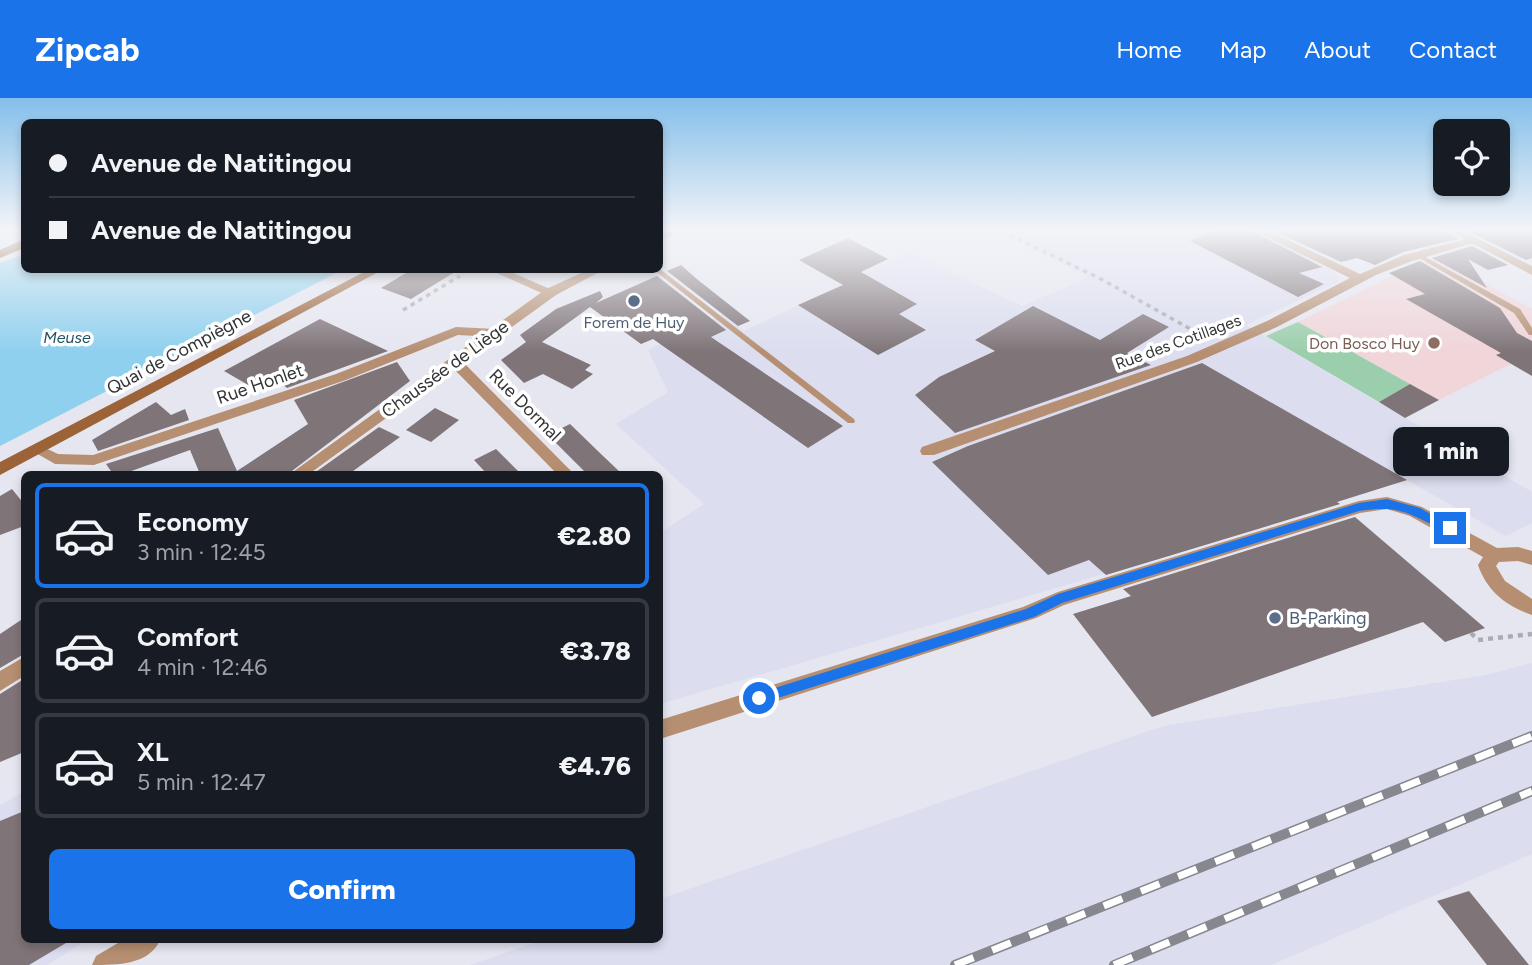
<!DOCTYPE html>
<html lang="en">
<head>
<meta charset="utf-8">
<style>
	:root { --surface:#171b24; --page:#242831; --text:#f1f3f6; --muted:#9ea1a6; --line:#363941; --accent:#1a73e8 }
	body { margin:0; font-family:Figtree,sans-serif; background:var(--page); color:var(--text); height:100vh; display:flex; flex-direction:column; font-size:26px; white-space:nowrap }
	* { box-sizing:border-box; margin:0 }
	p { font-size:23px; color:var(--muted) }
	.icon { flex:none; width:38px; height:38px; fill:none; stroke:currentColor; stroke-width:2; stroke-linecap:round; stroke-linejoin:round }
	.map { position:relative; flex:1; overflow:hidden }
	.side { position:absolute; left:21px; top:373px; width:642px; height:472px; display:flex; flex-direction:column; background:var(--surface); border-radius:10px; box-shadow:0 4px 10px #0003 }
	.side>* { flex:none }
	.hud { position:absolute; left:21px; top:21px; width:642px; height:154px; border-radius:10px; box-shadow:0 4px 10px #0003; display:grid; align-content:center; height:154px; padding:0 28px; background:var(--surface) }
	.buttons { position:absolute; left:1433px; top:21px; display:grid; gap:14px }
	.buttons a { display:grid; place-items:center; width:77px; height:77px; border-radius:10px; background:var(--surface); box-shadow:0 4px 10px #0003; font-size:35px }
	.end { position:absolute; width:32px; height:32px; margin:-16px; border:9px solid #1a73e8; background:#fff; box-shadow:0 0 0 4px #fff }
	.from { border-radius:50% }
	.bubble { position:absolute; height:49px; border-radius:10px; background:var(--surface); box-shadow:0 4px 10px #0003; font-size:23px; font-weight:800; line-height:49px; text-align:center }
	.hud b { display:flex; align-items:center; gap:24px; height:66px; font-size:26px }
	.hud b+b { border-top:2px solid var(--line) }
	.hud i { width:18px; height:18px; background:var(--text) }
	ul { padding:12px 0 0; list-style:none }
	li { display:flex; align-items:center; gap:21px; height:105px; margin:0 14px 10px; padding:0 14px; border:4px solid var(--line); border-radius:10px }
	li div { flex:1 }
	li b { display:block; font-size:26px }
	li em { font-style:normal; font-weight:800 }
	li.on { border-color:var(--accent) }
	li>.icon { width:63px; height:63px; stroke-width:1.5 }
	.action { display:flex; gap:14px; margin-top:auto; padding:14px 28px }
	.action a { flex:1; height:80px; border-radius:10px; background:var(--accent); color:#fff; font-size:28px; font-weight:800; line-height:80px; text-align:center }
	header { display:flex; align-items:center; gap:42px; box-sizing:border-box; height:98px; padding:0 35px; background:var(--accent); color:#fff }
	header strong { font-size:33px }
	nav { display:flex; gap:38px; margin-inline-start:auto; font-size:24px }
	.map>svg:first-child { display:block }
	.built { fill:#dcddef }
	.education { fill:#f0d5d9 }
	.green { fill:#9bceac }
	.water { fill:#8fd0ee }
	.building { fill:#7f7579 }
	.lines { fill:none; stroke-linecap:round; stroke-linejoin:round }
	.path-far1 { stroke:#abacb3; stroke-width:3.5; stroke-dasharray:4.5 4.5; stroke-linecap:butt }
	.path { stroke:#abacb3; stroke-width:4.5; stroke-dasharray:5 5; stroke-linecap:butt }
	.service { fill:#b68f72; fill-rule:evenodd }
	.minor { fill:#b68f72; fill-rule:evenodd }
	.tertiary { fill:#b68f72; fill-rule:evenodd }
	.secondary { fill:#9b6337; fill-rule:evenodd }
	.primary { fill:#7e491b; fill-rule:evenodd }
	.rail-casing { stroke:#87888f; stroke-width:10 }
	.rail { stroke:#fff; stroke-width:7; stroke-dasharray:20; stroke-linecap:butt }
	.route { fill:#1a73e8 }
	.service-dot { fill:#5c6f8a; stroke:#fff; stroke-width:2.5 }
	.education-dot { fill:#8d6e63; stroke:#fff; stroke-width:2.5 }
	.labels { text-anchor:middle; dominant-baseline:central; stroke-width:7; stroke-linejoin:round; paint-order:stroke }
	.far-service-label { font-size:16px; fill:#4e5e75; stroke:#fff }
	.far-water-label { font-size:16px; font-style:italic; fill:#1e5267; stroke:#fff }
	.far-street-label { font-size:16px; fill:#323336; stroke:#fff }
	.far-education-label { font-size:16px; fill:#785e54; stroke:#fff; text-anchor:end }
	.street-label { font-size:18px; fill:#323336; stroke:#fff }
	.service-label { font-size:18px; fill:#4e5e75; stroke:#fff; text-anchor:start }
</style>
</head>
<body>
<header>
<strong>Zipcab</strong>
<nav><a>Home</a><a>Map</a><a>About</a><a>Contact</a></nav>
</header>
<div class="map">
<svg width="1532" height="867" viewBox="0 0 1532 867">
	<rect width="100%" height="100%" fill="#e5e6f0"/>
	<!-- built -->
	<g class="built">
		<path d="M995 133H1249L1326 168 1337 175 1338 184 1246 227 1532 394V425L1506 438 1407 382 1104 476 660 606V435L704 406 616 326 668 294 648 252 722 216 744 233 909 155 1022 208 1088 180Z"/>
		<path d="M1532 565V756L1271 867H470L543 842H660V801L1163 628 1486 577Z"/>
		<path d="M24 694V842H87L47 867H0V707Z"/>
	</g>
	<!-- education -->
	<path class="education" d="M1440 160 1532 211V278L1511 266 1439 302 1298 224 1407 170Z"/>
	<!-- green -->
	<path class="green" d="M1298 224 1410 286 1379 304 1266 238Z"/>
	<!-- water -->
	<path class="water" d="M24 156V172H342L0 348V165Z"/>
	<!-- building -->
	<g class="building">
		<path d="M1212 133H1252L1322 169 1299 175 1324 186 1298 199 1190 143Z"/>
		<path d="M1274 133H1447L1458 141 1403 154 1375 167 1357 160 1341 164Z"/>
		<path d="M1468 133H1532V160L1526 162Z"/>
		<path d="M848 140 888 161 861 174 917 206 899 216 926 232 878 257 798 207 843 187 799 162Z"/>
		<path d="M1472 148 1508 167 1488 172 1468 161 1487 190 1432 160Z"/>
		<path d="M1420 163 1500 210 1517 235 1532 243V278L1496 257 1501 255 1406 201 1425 196 1389 175Z"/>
		<path d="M681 167 698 182 750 223 738 228 667 173Z"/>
		<path d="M411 172H458L411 201 381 190Z"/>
		<path d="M657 178 726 232 711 239 843 328 808 350 653 241 641 246 590 209 542 244 591 267 585 272 593 276 572 291 543 276 524 285 501 262 526 244 520 237 556 211 600 193 603 199 596 205Z"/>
		<path d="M1033 208 1100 242 1143 216 1169 229 1127 255 1151 267 955 335 915 297 939 279 995 253 975 242Z"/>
		<path d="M320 221 388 253 287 290 270 276 250 288 224 273Z"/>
		<path d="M397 264 410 283 288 376H200L190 352 123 376H113L106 366 218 330 237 373 308 326 294 302Z"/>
		<path d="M1202 265 1407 382 1337 404 1340 406 1106 477 1089 462 1048 477 932 364 968 348Z"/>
		<path d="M1410 286 1439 302 1405 320 1379 304Z"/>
		<path d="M156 304 171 317 185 311 189 322 98 353 92 342Z"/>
		<path d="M435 310 459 322 431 344 406 332Z"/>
		<path d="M570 326 602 357 622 376H587L548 337Z"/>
		<path d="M379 329 400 339 349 376H313Z"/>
		<path d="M496 351 521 376H487L474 362Z"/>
		<path d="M12 391 24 406V428L0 437V398Z"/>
		<path d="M1355 419 1485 530 1445 544 1423 524 1152 619 1073 516 1131 498 1123 491Z"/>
		<path d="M24 520V556L0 570V536Z"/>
		<path d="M24 581V654L0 664V596Z"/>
		<path d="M24 713V842H71L29 867H0V723Z"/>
		<path d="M1469 793 1529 867H1487L1437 803Z"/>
	</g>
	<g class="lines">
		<!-- path-far1 -->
		<g class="path-far1">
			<path d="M1002 133 1101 181 1203 238"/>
			<path d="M403 212 460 178"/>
		</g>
		<!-- path -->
		<path class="path" d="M1471 535 1478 542 1532 536"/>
		<!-- service -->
		<g class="service">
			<path d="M1416 156H1420L1520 211 1532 230V237H1529L1514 215 1416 158Z"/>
			<path d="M660 171 854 321 855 323 854 325H848L654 172Z"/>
		</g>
		<!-- minor -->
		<g class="minor">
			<path d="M1254 133H1269L1360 176 1404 157 1474 139 1480 143 1412 163 1376 177 1277 229 1197 264 934 357H922L920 353 922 349 1187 258 1267 223 1350 180Z"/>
			<path d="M490 172H506L557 194 551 198 546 197Z"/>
			<path d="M456 229 496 231 503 235 496 239 458 237 346 282 94 367 55 366 29 351 37 346 58 356 93 357 336 276Z"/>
			<path d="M456 261 461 262 574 376H557L451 268 449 265Z"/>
			<path d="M1387 399 1422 409 1497 450 1518 449 1532 453V467L1518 463 1499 464 1496 468 1505 483 1532 501V517C1506 508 1487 493 1478 467L1483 459 1410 418 1387 411 1360 415 1064 507 1036 520 660 641V622L1023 509 1058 494 1359 403Z"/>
			<path d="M123 842H160C149 867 117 867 92 867L96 858Z"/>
		</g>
		<!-- tertiary -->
		<g class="tertiary">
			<path d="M666 133H681L660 143V136Z"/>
			<path d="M1449 133H1463L1532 168V177Z"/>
			<path d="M588 172H603L556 197 309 376H290L546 191Z"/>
			<path d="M24 559V578L0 593V573Z"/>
		</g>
		<!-- secondary -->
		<path class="secondary" d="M368 172H382L0 377V364Z"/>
		<!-- primary -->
		<path class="primary" d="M20 143H24V150L0 160V152Z"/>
		<defs>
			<g id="rail">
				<path d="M955 867 1532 638"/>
				<path d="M1114 867 1532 693"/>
			</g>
		</defs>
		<!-- rail casing -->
		<use href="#rail" class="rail-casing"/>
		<!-- rail -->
		<use href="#rail" class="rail"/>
	</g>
	<!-- sky -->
	<linearGradient id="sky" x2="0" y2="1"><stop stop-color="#84bfea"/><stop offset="0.52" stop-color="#f3f4f8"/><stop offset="1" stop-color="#f3f4f8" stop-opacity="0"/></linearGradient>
	<rect width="1532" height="254" fill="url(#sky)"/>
	<!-- route -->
	<path class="route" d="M1387 401 1420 410 1456 430 1450 434C1409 419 1407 406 1359 413L1062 505 1034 519 759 606 752 600 759 595 1026 511 1058 496 1359 405Z"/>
	<!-- markers -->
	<g class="service-dot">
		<circle cx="634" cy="203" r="7"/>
		<circle cx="1275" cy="520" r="7"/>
	</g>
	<circle class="education-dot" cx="1434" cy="245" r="7"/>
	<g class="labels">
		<!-- far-service labels -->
		<g class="far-service-label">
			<text x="634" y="224">Forem de Huy</text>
		</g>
		<!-- far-water labels -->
		<g class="far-water-label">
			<text x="67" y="239">Meuse</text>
		</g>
		<!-- far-street labels -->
		<g class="far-street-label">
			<text transform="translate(1178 244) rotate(-20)">Rue des Cotillages</text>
		</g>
		<!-- far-education labels -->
		<g class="far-education-label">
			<text x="1420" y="245">Don Bosco Huy</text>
		</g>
		<!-- street labels -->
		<g class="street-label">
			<text transform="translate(179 254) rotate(-28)">Quai de Compiègne</text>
			<text transform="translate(445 271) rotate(-36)">Chaussée de Liège</text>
			<text transform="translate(260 286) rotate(-19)">Rue Honlet</text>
			<text transform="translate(525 307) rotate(45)">Rue Dormal</text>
		</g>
		<!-- service labels -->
		<g class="service-label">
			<text x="1289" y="520">B-Parking</text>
		</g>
	</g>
</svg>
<div class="buttons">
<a><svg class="icon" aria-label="locate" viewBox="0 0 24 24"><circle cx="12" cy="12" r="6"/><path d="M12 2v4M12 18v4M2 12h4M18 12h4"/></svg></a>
</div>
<i class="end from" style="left:759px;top:600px"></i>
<i class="end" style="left:1450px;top:430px"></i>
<div class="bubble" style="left:1393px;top:329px;width:116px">1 min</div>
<div class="hud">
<b><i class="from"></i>Avenue de Natitingou</b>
<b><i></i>Avenue de Natitingou</b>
</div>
<section class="side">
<ul>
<li class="on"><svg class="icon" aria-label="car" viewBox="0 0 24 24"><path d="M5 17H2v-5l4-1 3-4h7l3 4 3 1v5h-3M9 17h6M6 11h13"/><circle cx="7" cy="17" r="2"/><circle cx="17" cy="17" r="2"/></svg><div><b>Economy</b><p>3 min · 12:45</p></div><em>€2.80</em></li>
<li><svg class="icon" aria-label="car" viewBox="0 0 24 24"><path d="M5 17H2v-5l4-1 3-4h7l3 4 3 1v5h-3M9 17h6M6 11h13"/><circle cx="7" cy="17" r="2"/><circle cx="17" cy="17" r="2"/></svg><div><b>Comfort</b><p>4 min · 12:46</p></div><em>€3.78</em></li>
<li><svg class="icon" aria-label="car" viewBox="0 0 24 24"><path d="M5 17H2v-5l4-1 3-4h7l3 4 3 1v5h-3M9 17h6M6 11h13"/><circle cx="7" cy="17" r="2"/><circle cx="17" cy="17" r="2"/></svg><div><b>XL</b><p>5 min · 12:47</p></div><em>€4.76</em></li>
</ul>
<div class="action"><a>Confirm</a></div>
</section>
</div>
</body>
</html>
